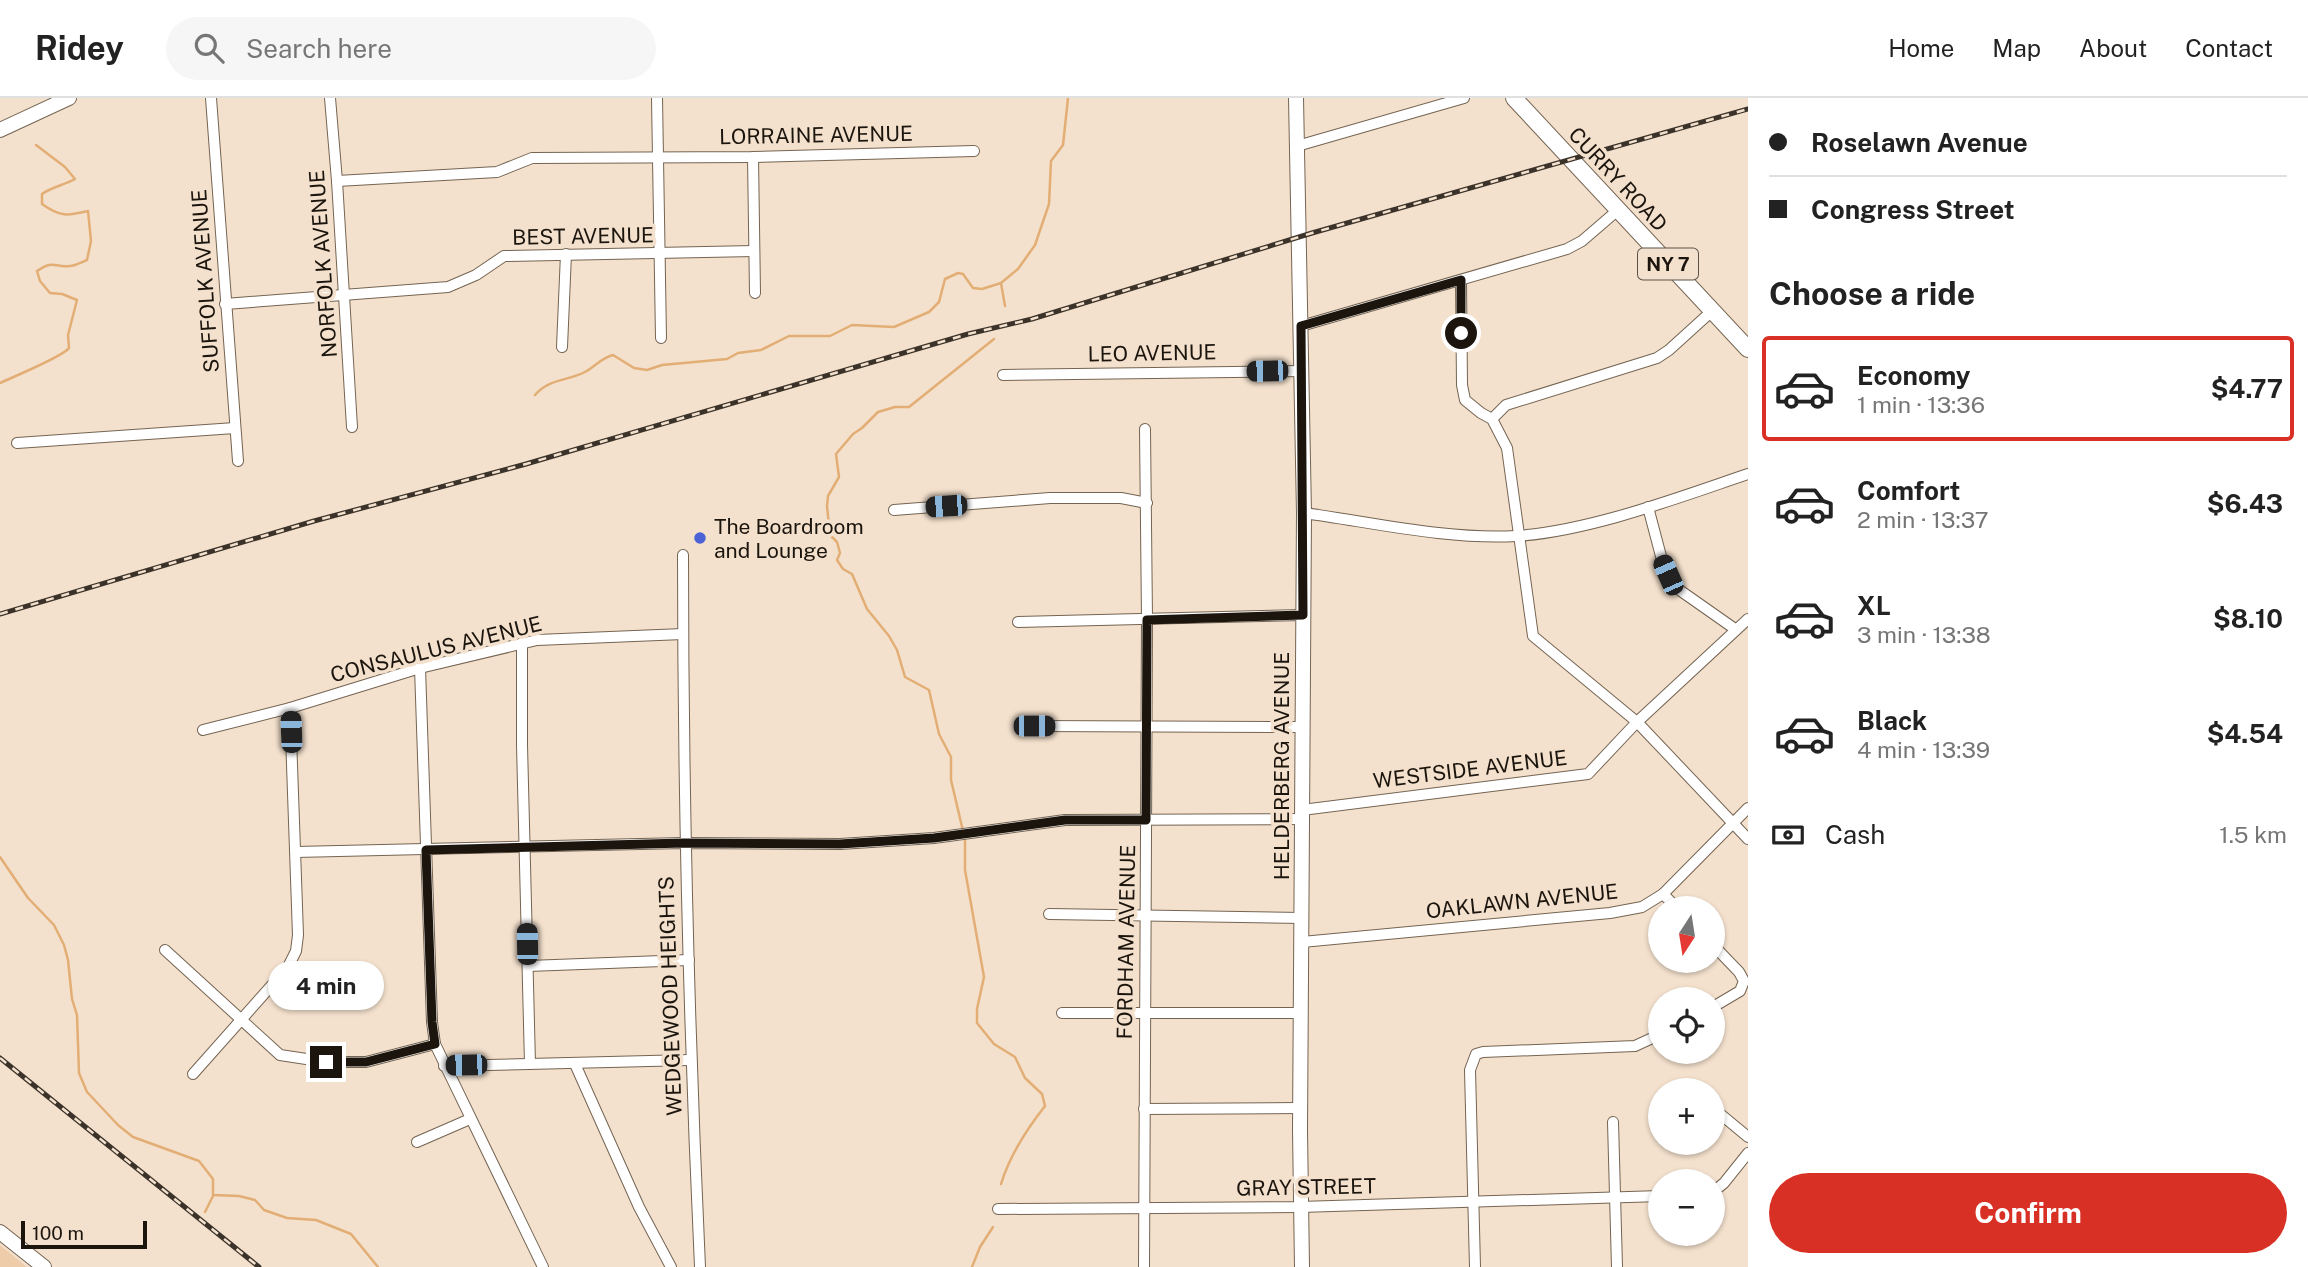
<!DOCTYPE html>
<html lang="en">
<head>
<meta charset="utf-8">
<style>
	:root { --surface:#fff; --page:#f6f6f6; --text:#222; --muted:#767676; --line:#e0e0e0; --accent:#d93025 }
	body { margin:0; font-family:"Public Sans",sans-serif; background:var(--page); color:var(--text); height:100vh; display:flex; flex-direction:column; font-size:26px; white-space:nowrap }
	* { box-sizing:border-box; margin:0 }
	p { font-size:23px; color:var(--muted) }
	.icon { flex:none; width:38px; height:38px; fill:none; stroke:currentColor; stroke-width:2; stroke-linecap:round; stroke-linejoin:round }
	.map { position:relative; flex:1; overflow:hidden }
	.drawer { display:flex; flex-direction:column; background:var(--surface); width:560px }
	.drawer>* { flex:none }
	.hud { display:grid; align-content:center; height:154px; padding:0 21px; background:var(--surface) }
	.needle { width:46px; rotate:192deg }
	.fabs { position:absolute; left:1648px; top:798px; display:grid; gap:14px }
	.fabs a { display:grid; place-items:center; width:77px; height:77px; border-radius:50%; background:var(--surface); box-shadow:0 2px 5px #0004; font-size:35px }
	.scale { position:absolute; left:21px; bottom:18px; width:126px; box-sizing:border-box; padding-left:7px; border:4px solid #1b150e; border-top:0; font-size:19px; line-height:24px; white-space:nowrap; color:#1b150e; -webkit-text-stroke:5px #f4e1cd; paint-order:stroke }
	.end { position:absolute; width:32px; height:32px; margin:-16px; border:9px solid #1b150e; background:#fff; box-shadow:0 0 0 4px #fff }
	.from { border-radius:50% }
	.bubble { position:absolute; height:49px; border-radius:24px; background:var(--surface); box-shadow:0 2px 5px #0004; font-size:23px; font-weight:700; line-height:49px; text-align:center }
	.car { position:absolute; width:21px; height:42px; margin:-21px -10px; border-radius:9px; box-shadow:0 0 5px 2px #0007; background:linear-gradient(#222 24%,#8ab4d8 0 40%,#222 0 76%,#8ab4d8 0 86%,#222 0) }
	.hud b { display:flex; align-items:center; gap:24px; height:66px; font-size:26px }
	.hud b+b { border-top:2px solid var(--line) }
	.hud i { width:18px; height:18px; background:var(--text) }
	ul { padding:0; list-style:none }
	li { display:flex; align-items:center; gap:21px; height:105px; margin:0 14px 10px; padding:0 7px; border:4px solid transparent; border-radius:7px }
	li div { flex:1 }
	li b { display:block; font-size:26px }
	li em { font-style:normal; font-weight:700 }
	li.on { border-color:var(--accent) }
	li>.icon { width:63px; height:63px; stroke-width:1.5 }
	h2 { padding:0 21px; font-size:32px; line-height:84px }
	.pay { display:flex; align-items:center; gap:18px; height:77px; padding:0 21px; font-size:26px }
	.pay p { margin-inline-start:auto }
	.cta { display:flex; gap:14px; margin-top:auto; padding:14px 21px }
	.cta a { flex:1; height:80px; border-radius:42px; background:var(--accent); color:#fff; font-size:28px; font-weight:700; line-height:80px; text-align:center }
	header { display:flex; align-items:center; gap:42px; box-sizing:border-box; height:98px; padding:0 35px; background:var(--surface); border-bottom:2px solid var(--line) }
	header strong { font-size:33px }
	nav { display:flex; gap:38px; margin-inline-start:auto; font-size:24px }
	.search { width:490px; height:63px; background:var(--page); display:flex; align-items:center; gap:18px; box-sizing:border-box; padding:0 24px; border-radius:38px; color:var(--muted); font-size:26px }
	main { display:flex; flex:1; min-height:0 }
	.map>svg:first-child { display:block }
	.green { fill:#eecca9 }
	.lines { fill:none; stroke-linecap:round; stroke-linejoin:round }
	.stream { stroke:#e2ae75; stroke-width:2.5 }
	.street-casing { stroke:#746452; stroke-width:12 }
	.secondary-casing { stroke:#746452; stroke-width:16 }
	.primary-casing { stroke:#746452; stroke-width:18 }
	.street { stroke:#fff; stroke-width:10 }
	.secondary { stroke:#fff; stroke-width:14 }
	.primary { stroke:#fff; stroke-width:16 }
	.rail-casing { stroke:#3b332a; stroke-width:5 }
	.rail { stroke:#f4e1cd; stroke-width:2.5; stroke-dasharray:8; stroke-linecap:butt }
	.route { stroke:#1b150e; stroke-width:9 }
	.poi-dot { fill:#4c61d6; stroke:#f4e1cd; stroke-width:2.5 }
	.labels { text-anchor:middle; dominant-baseline:central; stroke-width:7; stroke-linejoin:round; paint-order:stroke }
	.shield { fill:#f4e1cd; stroke:#5c5247; stroke-width:2 }
	.shield-label { font-size:19px; font-weight:bold; fill:#1b150e }
	.street-label { font-size:21px; fill:#1b150e; stroke:#f4e1cd }
	.poi-label { font-size:21px; fill:#1b150e; stroke:#f4e1cd; text-anchor:start }
</style>
</head>
<body>
<header>
<strong>Ridey</strong>
<div class="search"><svg class="icon" aria-label="search" viewBox="0 0 24 24"><circle cx="10" cy="10" r="6"/><path d="M15 15l6 6"/></svg>Search here</div>
<nav><a>Home</a><a>Map</a><a>About</a><a>Contact</a></nav>
</header>
<main>
<div class="map">
<svg width="1748" height="1169" viewBox="0 0 1748 1169">
	<rect width="100%" height="100%" fill="#f4e1cd"/>
	<!-- green -->
	<path class="green" d="M0 1147 27 1169H0Z"/>
	<g class="lines">
		<!-- stream -->
		<g class="stream">
			<path d="M1005 208 1001 185 1018 171 1035 147 1049 106 1051 63 1063 47 1068 0"/>
			<path d="M0 285C13 279 64 258 69 250L68 237 77 202 62 196 50 195 40 183 37 173C54 161 54 170 70 168 75 168 82 164 87 162L91 143 88 113C67 118 60 119 42 106V96C52 89 64 87 75 81L65 69 36 47"/>
			<path d="M535 297C548 281 567 283 585 274 596 268 601 260 613 257L634 270 647 272 662 267 727 261 738 255 761 252 789 238H830L852 227 894 229 929 214 939 204 945 181 958 175 963 176 973 190 982 191 1001 185"/>
			<path d="M963 733 951 682V659L939 636 929 592 905 579 897 552 889 538 867 511 852 476 843 471 837 462 840 455 837 444 830 437 827 408 828 398 839 379 836 356 853 336 862 330 878 314 895 309H909L994 241"/>
			<path d="M965 740V772L984 879 977 911V925L994 946 1015 959 1025 980 1042 996 1045 1008C1026 1032 1010 1057 1001 1086"/>
			<path d="M0 759 28 800 54 827 64 847 68 862 72 901 77 917 79 975 87 994 118 1027 133 1039 199 1063 213 1081V1097L239 1098 255 1102 264 1112 287 1120 316 1122 351 1136 378 1169"/>
			<path d="M205 1114 213 1098"/>
			<path d="M972 1169 980 1149 993 1129"/>
		</g>
		<defs>
			<g id="street">
				<path d="M211 0 238 363"/>
				<path d="M330 0 337 83 352 329"/>
				<path d="M657 0 661 240"/>
				<path d="M1297 48 1464 0"/>
				<path d="M753 59 755 195"/>
				<path d="M337 83 497 74 532 60 753 59 974 53"/>
				<path d="M1461 182 1462 287 1465 302 1481 315 1492 321 1507 350 1533 538 1637 624 1748 741"/>
				<path d="M225 206 448 189 476 177 504 158 754 153"/>
				<path d="M1301 228 1567 151 1582 143 1618 112"/>
				<path d="M562 249 566 156"/>
				<path d="M1003 277 1302 273"/>
				<path d="M1492 321 1506 307 1657 260 1669 252 1712 213"/>
				<path d="M17 345 235 330"/>
				<path d="M1648 409 1662 462 1678 491 1735 531"/>
				<path d="M894 412 1050 400H1121L1147 405"/>
				<path d="M1304 415C1371 424 1448 442 1516 438 1590 433 1677 400 1748 376"/>
				<path d="M683 457C683 695 689 932 700 1169"/>
				<path d="M1018 524 1303 517"/>
				<path d="M522 545V647L530 966"/>
				<path d="M420 570 432 924 435 946 543 1169"/>
				<path d="M1034 628 1302 629"/>
				<path d="M203 632 290 610 420 570 537 542 683 536"/>
				<path d="M1302 712 1588 676 1637 624 1748 521"/>
				<path d="M296 754 684 745 840 746 934 740 1065 722 1302 721"/>
				<path d="M1663 796 1677 810"/>
				<path d="M1049 816 1302 820"/>
				<path d="M1302 844 1610 815 1642 809 1663 796 1748 710"/>
				<path d="M1713 847 1739 874 1744 883 1740 893 1713 909"/>
				<path d="M165 852 280 957 326 964H366L435 946"/>
				<path d="M528 868 689 862"/>
				<path d="M1062 915H1301"/>
				<path d="M575 966 639 1109 671 1169"/>
				<path d="M444 968 690 962"/>
				<path d="M193 976 288 869 296 853 298 837 290 610"/>
				<path d="M1688 989 1692 992"/>
				<path d="M1713 1010 1748 1039"/>
				<path d="M1144 1011 1300 1010"/>
				<path d="M1613 1024 1617 1169"/>
				<path d="M417 1044 470 1021"/>
				<path d="M1713 1094 1724 1085 1748 1055"/>
				<path d="M998 1111 1300 1109 1661 1098"/>
				<path d="M1144 1169 1147 521 1145 331"/>
				<path d="M1475 1169 1470 972 1476 956 1483 954 1635 948 1661 936"/>
			</g>
			<g id="secondary">
				<path d="M1296 0 1304 415 1300 1032 1302 1169"/>
				<path d="M0 32 69 0"/>
				<path d="M0 1134 44 1169"/>
			</g>
			<path id="primary" d="M1514 0 1748 251"/>
		</defs>
		<!-- street casing -->
		<use href="#street" class="street-casing"/>
		<!-- secondary casing -->
		<use href="#secondary" class="secondary-casing"/>
		<!-- primary casing -->
		<use href="#primary" class="primary-casing"/>
		<!-- street -->
		<use href="#street" class="street"/>
		<!-- secondary -->
		<use href="#secondary" class="secondary"/>
		<!-- primary -->
		<use href="#primary" class="primary"/>
		<defs>
			<g id="rail">
				<path d="M0 516 314 423 526 366 968 236 1032 221 1312 135 1748 11"/>
				<path d="M0 960 259 1169"/>
			</g>
		</defs>
		<!-- rail casing -->
		<use href="#rail" class="rail-casing"/>
		<!-- rail -->
		<use href="#rail" class="rail"/>
	</g>
	<g class="lines">
		<!-- route -->
		<path class="route" d="M326 964H366L435 946 432 924 426 752 684 745 840 746 934 740 1065 722H1146L1147 522 1303 517 1301 228 1461 182V235"/>
	</g>
	<!-- markers -->
	<circle class="poi-dot" cx="700" cy="440" r="7"/>
	<g class="labels">
		<!-- shield labels -->
		<rect class="shield" x="1638" y="150.5" width="60" height="31" rx="5"/>
		<g class="shield-label">
			<text x="1668" y="166">NY 7</text>
		</g>
		<!-- street labels -->
		<g class="street-label">
			<text transform="translate(816 37) rotate(-1)">LORRAINE AVENUE</text>
			<text transform="translate(1618 81) rotate(47)">CURRY ROAD</text>
			<text transform="translate(583 138) rotate(-1)">BEST AVENUE</text>
			<text transform="translate(323 166) rotate(-94)">NORFOLK AVENUE</text>
			<text transform="translate(205 183) rotate(-94)">SUFFOLK AVENUE</text>
			<text transform="translate(1152 255) rotate(-1)">LEO AVENUE</text>
			<text transform="translate(436 551) rotate(-14)">CONSAULUS AVENUE</text>
			<text transform="translate(1281 668) rotate(-90)">HELDERBERG AVENUE</text>
			<text transform="translate(1470 671) rotate(-7)">WESTSIDE AVENUE</text>
			<text transform="translate(1522 803) rotate(-6)">OAKLAWN AVENUE</text>
			<text transform="translate(1126 844) rotate(-89)">FORDHAM AVENUE</text>
			<text transform="translate(670 898) rotate(-92)">WEDGEWOOD HEIGHTS</text>
			<text transform="translate(1306 1089) rotate(-1)">GRAY STREET</text>
		</g>
		<!-- poi labels -->
		<g class="poi-label">
			<text x="714" y="428">The Boardroom<tspan x="714" dy="24">and Lounge</tspan></text>
		</g>
	</g>
</svg>
<div class="fabs">
<a><svg class="needle" viewBox="-14 -14 28 28"><path d="M0-13l5 13h-10z" fill="#e53935"/><path d="M0 13l5-13h-10z" fill="#767676"/></svg></a>
<a><svg class="icon" aria-label="locate" viewBox="0 0 24 24"><circle cx="12" cy="12" r="6"/><path d="M12 2v4M12 18v4M2 12h4M18 12h4"/></svg></a>
<a>+</a>
<a>−</a>
</div>
<div class="scale">100 m</div>
<i class="end from" style="left:1461px;top:235px"></i>
<i class="end" style="left:326px;top:964px"></i>
<div class="bubble" style="left:268px;top:863px;width:116px">4 min</div>
<i class="car" style="left:1267px;top:273px;rotate:269deg"></i>
<i class="car" style="left:946px;top:408px;rotate:266deg"></i>
<i class="car" style="left:1668px;top:477px;rotate:336deg"></i>
<i class="car" style="left:1034px;top:628px;rotate:90deg"></i>
<i class="car" style="left:291px;top:634px;rotate:358deg"></i>
<i class="car" style="left:527px;top:846px;rotate:359deg"></i>
<i class="car" style="left:466px;top:967px;rotate:269deg"></i>
</div>
<section class="drawer">
<div class="hud">
<b><i class="from"></i>Roselawn Avenue</b>
<b><i></i>Congress Street</b>
</div>
<h2>Choose a ride</h2>
<ul>
<li class="on"><svg class="icon" aria-label="car" viewBox="0 0 24 24"><path d="M5 17H2v-5l4-1 3-4h7l3 4 3 1v5h-3M9 17h6M6 11h13"/><circle cx="7" cy="17" r="2"/><circle cx="17" cy="17" r="2"/></svg><div><b>Economy</b><p>1 min · 13:36</p></div><em>$4.77</em></li>
<li><svg class="icon" aria-label="car" viewBox="0 0 24 24"><path d="M5 17H2v-5l4-1 3-4h7l3 4 3 1v5h-3M9 17h6M6 11h13"/><circle cx="7" cy="17" r="2"/><circle cx="17" cy="17" r="2"/></svg><div><b>Comfort</b><p>2 min · 13:37</p></div><em>$6.43</em></li>
<li><svg class="icon" aria-label="car" viewBox="0 0 24 24"><path d="M5 17H2v-5l4-1 3-4h7l3 4 3 1v5h-3M9 17h6M6 11h13"/><circle cx="7" cy="17" r="2"/><circle cx="17" cy="17" r="2"/></svg><div><b>XL</b><p>3 min · 13:38</p></div><em>$8.10</em></li>
<li><svg class="icon" aria-label="car" viewBox="0 0 24 24"><path d="M5 17H2v-5l4-1 3-4h7l3 4 3 1v5h-3M9 17h6M6 11h13"/><circle cx="7" cy="17" r="2"/><circle cx="17" cy="17" r="2"/></svg><div><b>Black</b><p>4 min · 13:39</p></div><em>$4.54</em></li>
</ul>
<div class="pay"><svg class="icon" aria-label="cash" viewBox="0 0 24 24"><path d="M3 7h18v10H3z"/><circle cx="12" cy="12" r="2"/></svg>Cash<p>1.5 km</p></div>
<div class="cta"><a>Confirm</a></div>
</section>
</main>
</body>
</html>
